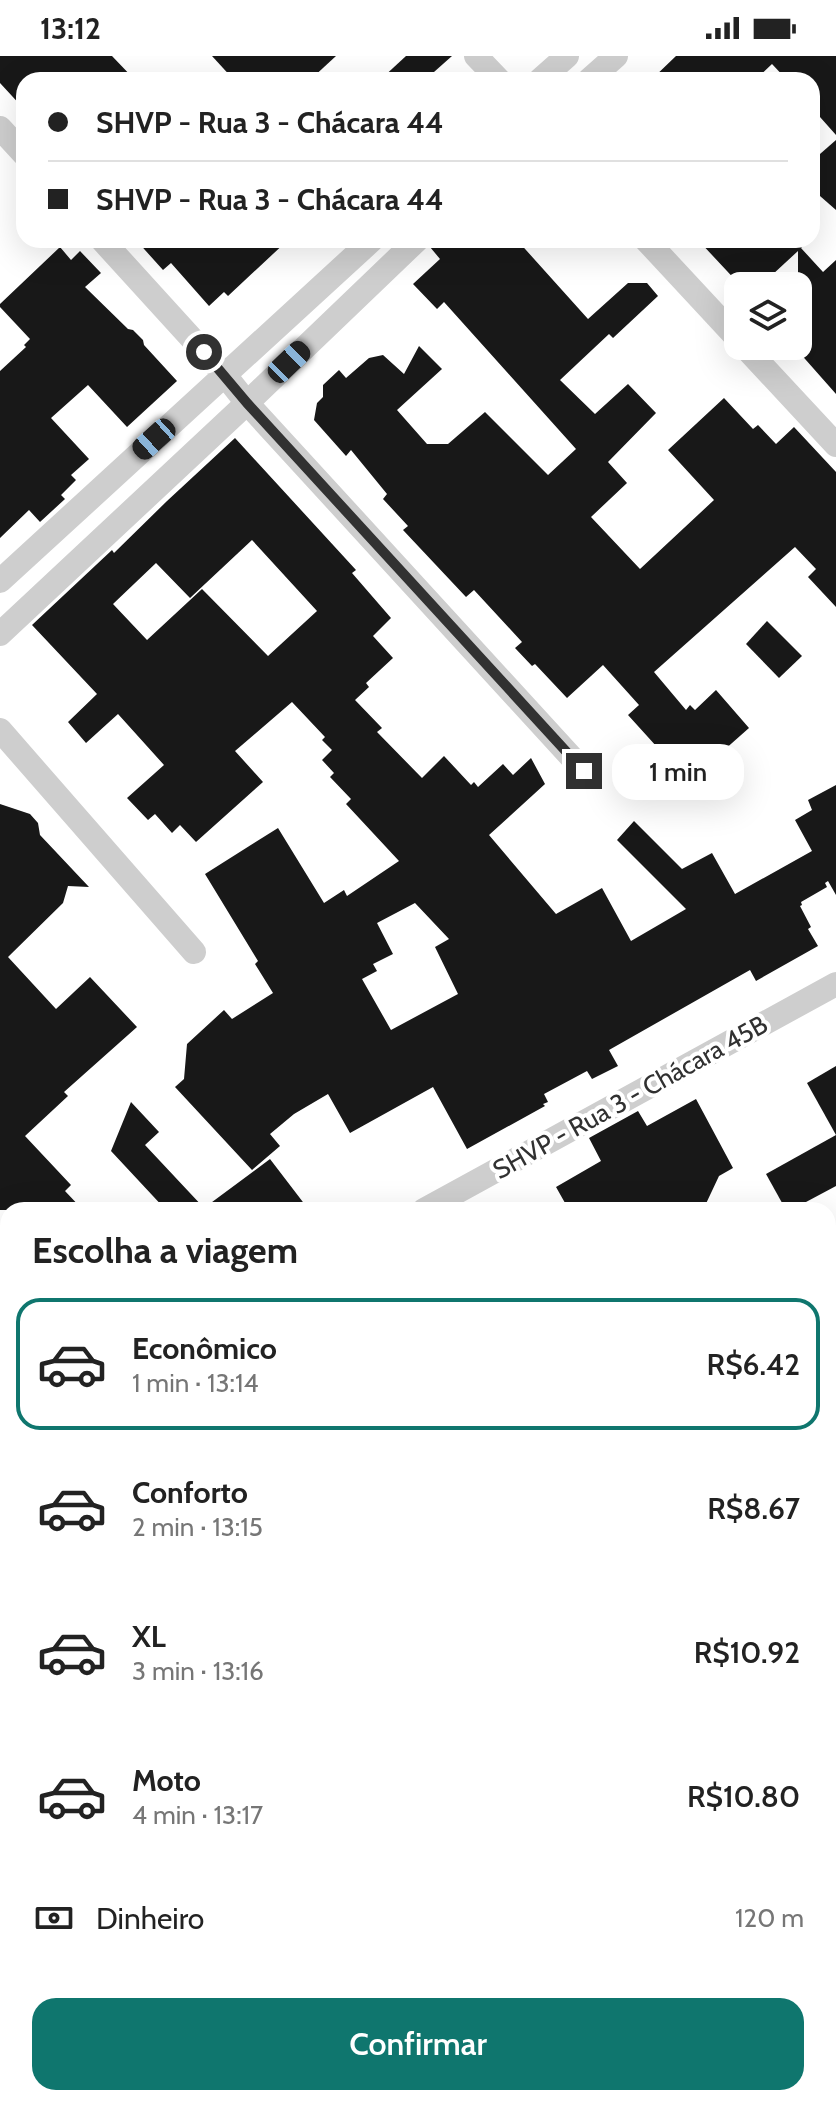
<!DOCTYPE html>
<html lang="pt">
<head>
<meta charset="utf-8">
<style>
	:root { --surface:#fff; --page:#f6f6f6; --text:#222; --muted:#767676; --line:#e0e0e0; --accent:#0f766e }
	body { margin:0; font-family:Cabin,sans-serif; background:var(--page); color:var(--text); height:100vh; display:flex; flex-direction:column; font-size:30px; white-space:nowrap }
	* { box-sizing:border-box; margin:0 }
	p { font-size:26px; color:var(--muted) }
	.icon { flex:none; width:44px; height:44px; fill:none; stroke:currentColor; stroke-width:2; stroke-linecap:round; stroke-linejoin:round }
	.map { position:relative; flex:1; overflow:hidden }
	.drawer { position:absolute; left:0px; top:1146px; width:836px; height:904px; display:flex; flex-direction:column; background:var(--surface); border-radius:24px 24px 0 0; box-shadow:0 8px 32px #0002 }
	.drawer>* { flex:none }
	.hud { position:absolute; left:16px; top:16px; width:804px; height:176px; border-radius:24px; box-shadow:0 8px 32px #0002; display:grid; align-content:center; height:176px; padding:0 32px; background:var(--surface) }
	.controls { position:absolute; left:724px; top:216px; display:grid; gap:16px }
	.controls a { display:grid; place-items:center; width:88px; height:88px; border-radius:16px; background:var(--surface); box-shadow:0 8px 32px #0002; font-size:40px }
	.end { position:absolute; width:36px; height:36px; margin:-18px; border:10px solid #313131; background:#fff; box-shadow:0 0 0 4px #fff }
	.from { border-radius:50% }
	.bubble { position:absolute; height:56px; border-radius:24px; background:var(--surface); box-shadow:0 8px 32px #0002; font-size:26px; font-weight:600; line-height:56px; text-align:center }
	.car { position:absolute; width:24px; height:48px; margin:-24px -12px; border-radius:10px; box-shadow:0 0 6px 2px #0007; background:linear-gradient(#222 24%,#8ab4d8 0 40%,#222 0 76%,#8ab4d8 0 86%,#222 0) }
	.hud b { display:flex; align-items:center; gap:28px; height:76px; font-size:30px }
	.hud b+b { border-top:2px solid var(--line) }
	.hud i { width:20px; height:20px; background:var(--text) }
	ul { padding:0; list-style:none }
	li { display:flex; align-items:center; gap:24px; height:132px; margin:0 16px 12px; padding:0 16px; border:4px solid transparent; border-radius:24px }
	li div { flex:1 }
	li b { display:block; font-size:30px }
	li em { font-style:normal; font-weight:600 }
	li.current { border-color:var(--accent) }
	li>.icon { width:72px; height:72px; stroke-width:1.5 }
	h2 { padding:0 32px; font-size:36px; line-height:96px }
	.pay { display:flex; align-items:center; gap:20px; height:88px; padding:0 32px; font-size:30px }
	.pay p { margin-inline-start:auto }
	.cta { display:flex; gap:16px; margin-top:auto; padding:16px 32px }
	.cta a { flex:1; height:92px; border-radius:24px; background:var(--accent); color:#fff; font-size:32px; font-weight:600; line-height:92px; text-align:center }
	.status { display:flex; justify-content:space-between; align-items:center; height:56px; padding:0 40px; background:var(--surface); direction:ltr }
	.status svg { height:22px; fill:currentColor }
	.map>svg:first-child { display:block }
	.green { fill:#e9eedf }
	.building { fill:#181818; fill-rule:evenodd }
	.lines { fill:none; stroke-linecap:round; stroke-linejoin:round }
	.street { stroke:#cecece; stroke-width:24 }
	.secondary { stroke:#bbb; stroke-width:36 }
	.route { stroke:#313131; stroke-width:10 }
	.labels { text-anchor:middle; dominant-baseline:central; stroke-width:8; stroke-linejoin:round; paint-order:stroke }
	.street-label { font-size:26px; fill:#313131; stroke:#fff }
</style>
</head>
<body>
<div class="status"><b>13:12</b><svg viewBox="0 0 49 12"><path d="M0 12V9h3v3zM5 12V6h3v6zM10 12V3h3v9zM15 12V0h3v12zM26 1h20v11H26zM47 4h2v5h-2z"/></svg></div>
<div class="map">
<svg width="836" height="2050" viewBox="0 0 836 2050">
	<rect width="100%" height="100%" fill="#fff"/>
	<!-- green -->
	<path class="green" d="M0 1690 8 1699V2042H320L327 2050H0Z"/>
	<!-- building -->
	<g class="building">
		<path d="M0 0H112L135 24H24V53L0 27Z"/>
		<path d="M212 0H336L310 24H234Z"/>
		<path d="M406 0H452L425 24H380Z"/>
		<path d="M676 0H836V79L812 52V24H787L772 8 755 24H651Z"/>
		<path d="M836 84V154L812 133V105Z"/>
		<path d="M136 184H288L228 240 224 236 209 250 171 207 163 214Z"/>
		<path d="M432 184H517L588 263 628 227H647L658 240 613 282 609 278 560 324 595 358 628 328 656 357 608 406 627 427 591 461 640 513 714 444 668 394 724 342 753 373 758 369 776 388 794 371 836 416V551L808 521 816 513 795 491 654 616 686 654 690 649 695 654 716 634 749 672 723 695 725 698 712 709 717 713 695 733 628 659 639 649 603 609 567 642 535 608 532 610 515 592 522 586 474 534 466 541 403 474 408 470 383 443 387 438 351 394 346 400 314 364 317 347 323 341V329L339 314 346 322 369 302 383 299 404 318 419 290 442 313 397 354 427 388H448L485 356 548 419 576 393 444 246 437 253 413 228 440 203 430 191Z"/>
		<path d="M698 184H810L801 192 823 216 836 204V338L798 295V195L760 230H741Z"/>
		<path d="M60 191 71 204 80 195 101 217 85 231 128 273 133 274 143 284 144 289 177 325 127 371 88 329 51 362 89 403 71 419 76 424 61 439 65 443 40 466 29 454 0 482V315L26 291 24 289 30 283 0 251V248Z"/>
		<path d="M235 382 356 514 352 517 391 562 373 580 393 602 366 627 369 631 355 644 382 672 377 676 422 722 444 700 471 729 474 726 478 731 503 708 513 719 531 702 545 728 489 779 556 858 602 832 631 885 686 853 617 784 634 765 682 813 712 797 735 838 812 795 795 764 812 754 808 744 836 729V839L828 825 825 827 827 831 801 846 802 849 800 850 811 871 808 873 818 890 756 925 750 914 609 994 618 1010 592 1023 587 1015 544 1038 548 1046 543 1048 545 1050 467 1093 433 1031 350 1077 328 1038 294 1058 270 1078 280 1090 252 1114 175 1031 184 1023 187 988 224 954 232 963 273 937 255 908 258 905 205 818 278 772 324 847 344 834 347 840 399 805 346 748 351 743 330 721 334 717 322 704 332 694 322 684 325 681 292 646 235 695 263 726 196 786 180 769 172 777 155 758 148 764 127 742 164 709 118 658 86 687 68 666 97 638 32 569 112 494 114 497 167 445ZM252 484 317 555 268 600 202 533 147 584 113 548 156 507 190 542ZM415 847 449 883 435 891 458 938 391 974 362 923 377 915 373 908 393 898 377 867Z"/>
		<path d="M767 565 802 600 779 622 746 588Z"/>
		<path d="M0 748 30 758 38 767 40 779 89 831 68 830 63 847 8 901 56 953 90 921 137 971 64 1036 68 1040 25 1080 71 1129 65 1135 83 1154H0Z"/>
		<path d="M836 1010V1079L807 1027Z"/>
		<path d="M696 1043 733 1112 719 1120 703 1154H569L556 1131 601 1105 589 1082 638 1055 647 1070Z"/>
		<path d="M131 1046 159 1076 145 1089 204 1152 270 1103 309 1154H166L111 1095Z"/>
		<path d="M836 1079V1130L791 1154H786L766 1118Z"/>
	</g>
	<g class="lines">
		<!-- street -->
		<g class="street">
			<path d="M476 0 499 24"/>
			<path d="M540 24 567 0"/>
			<path d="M589 24 616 0"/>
			<path d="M0 72 24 98"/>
			<path d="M102 184 224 318 247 347 584 715"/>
			<path d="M646 184 738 283"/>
			<path d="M744 290 836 389"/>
			<path d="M0 525 372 184"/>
			<path d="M0 578 247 347 417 184"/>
			<path d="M0 674 194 896"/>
			<path d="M424 1154 836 928"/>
			<path d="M828 1342 836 1338"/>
			<path d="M0 1527 8 1520"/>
			<path d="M828 1671 836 1668"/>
			<path d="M828 1946 836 1943"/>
			<path d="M556 2050 577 2042"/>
		</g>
		<!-- secondary -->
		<g class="secondary">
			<path d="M0 1653 8 1661"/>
			<path d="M364 2042 371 2050"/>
		</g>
	</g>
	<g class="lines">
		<!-- route -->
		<path class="route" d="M204 296 247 347 584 715"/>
	</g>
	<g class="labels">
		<!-- street labels -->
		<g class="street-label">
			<text transform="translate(630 1041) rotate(-29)">SHVP - Rua 3 - Chácara 45B</text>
		</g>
	</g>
</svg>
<div class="controls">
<a><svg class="icon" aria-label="layers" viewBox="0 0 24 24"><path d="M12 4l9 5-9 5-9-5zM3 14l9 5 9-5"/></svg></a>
</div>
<i class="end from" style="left:204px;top:296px"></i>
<i class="end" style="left:584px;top:715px"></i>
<div class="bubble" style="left:612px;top:688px;width:132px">1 min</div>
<i class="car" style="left:289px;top:306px;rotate:46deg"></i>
<i class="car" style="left:154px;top:383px;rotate:228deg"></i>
<div class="hud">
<b><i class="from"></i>SHVP - Rua 3 - Chácara 44</b>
<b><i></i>SHVP - Rua 3 - Chácara 44</b>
</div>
<section class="drawer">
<h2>Escolha a viagem</h2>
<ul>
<li class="current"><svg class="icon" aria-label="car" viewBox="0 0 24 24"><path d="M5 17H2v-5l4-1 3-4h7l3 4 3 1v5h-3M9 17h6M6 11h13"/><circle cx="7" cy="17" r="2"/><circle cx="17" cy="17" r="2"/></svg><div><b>Econômico</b><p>1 min · 13:14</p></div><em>R$6.42</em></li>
<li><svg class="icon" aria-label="car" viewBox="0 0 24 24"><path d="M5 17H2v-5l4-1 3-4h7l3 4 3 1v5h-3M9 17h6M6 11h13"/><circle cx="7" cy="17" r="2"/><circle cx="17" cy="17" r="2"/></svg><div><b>Conforto</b><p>2 min · 13:15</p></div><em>R$8.67</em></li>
<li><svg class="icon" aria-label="car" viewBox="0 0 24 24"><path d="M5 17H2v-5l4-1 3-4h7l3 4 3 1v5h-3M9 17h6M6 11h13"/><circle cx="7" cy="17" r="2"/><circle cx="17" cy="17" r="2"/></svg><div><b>XL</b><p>3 min · 13:16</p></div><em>R$10.92</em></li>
<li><svg class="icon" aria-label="car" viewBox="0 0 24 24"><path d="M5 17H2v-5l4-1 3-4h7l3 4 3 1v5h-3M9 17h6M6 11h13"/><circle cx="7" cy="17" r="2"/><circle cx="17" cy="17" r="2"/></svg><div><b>Moto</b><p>4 min · 13:17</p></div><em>R$10.80</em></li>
</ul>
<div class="pay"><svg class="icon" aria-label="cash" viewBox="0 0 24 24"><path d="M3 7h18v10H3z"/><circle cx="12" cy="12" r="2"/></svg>Dinheiro<p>120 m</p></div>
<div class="cta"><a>Confirmar</a></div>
</section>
</div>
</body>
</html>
